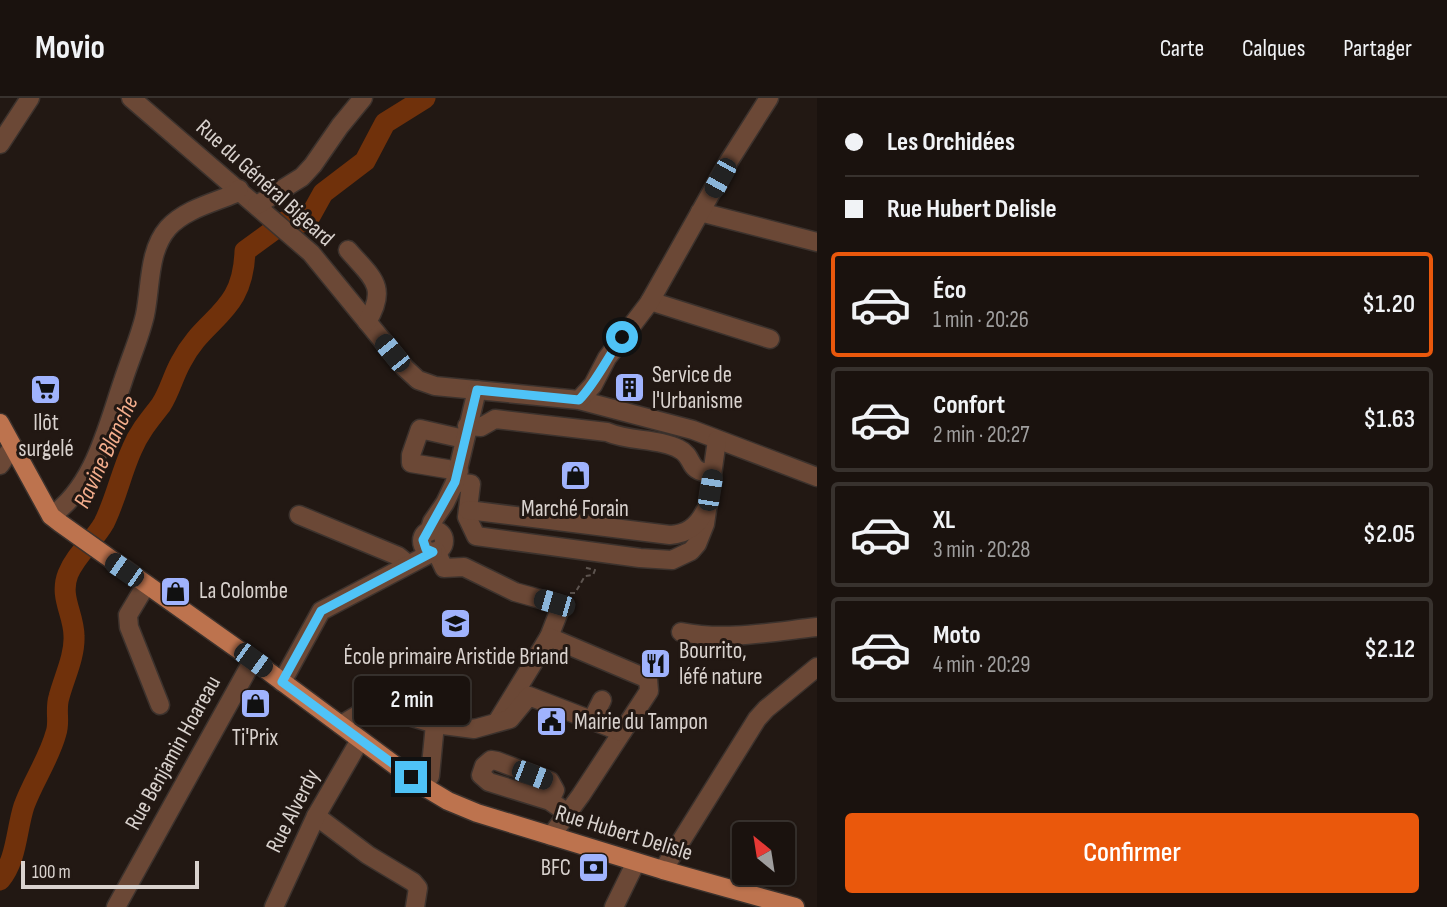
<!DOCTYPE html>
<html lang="fr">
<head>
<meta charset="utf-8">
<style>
	:root { --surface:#1a120e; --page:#231b17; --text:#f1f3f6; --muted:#9f9e9e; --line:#38322e; --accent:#ea580c }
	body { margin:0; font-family:"Sofia Sans Condensed",sans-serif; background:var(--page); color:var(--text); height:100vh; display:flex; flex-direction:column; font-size:26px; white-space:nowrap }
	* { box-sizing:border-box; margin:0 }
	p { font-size:23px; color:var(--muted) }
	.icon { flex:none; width:38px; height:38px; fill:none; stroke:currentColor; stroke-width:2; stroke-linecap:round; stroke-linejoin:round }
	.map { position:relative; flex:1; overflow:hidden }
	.side { display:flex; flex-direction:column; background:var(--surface); width:630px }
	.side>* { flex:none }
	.guide { display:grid; align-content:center; height:154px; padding:0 28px; background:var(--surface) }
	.needle { width:46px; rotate:330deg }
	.controls { position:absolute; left:732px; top:724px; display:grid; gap:14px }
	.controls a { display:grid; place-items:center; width:63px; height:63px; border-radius:7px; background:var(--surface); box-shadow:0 2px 5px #0004,0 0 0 2px var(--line); font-size:35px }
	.scale { position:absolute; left:21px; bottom:18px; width:178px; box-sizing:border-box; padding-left:7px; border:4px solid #d9d2ce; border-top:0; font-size:19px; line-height:24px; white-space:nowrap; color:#d9d2ce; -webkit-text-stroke:5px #221813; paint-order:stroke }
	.end { position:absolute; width:32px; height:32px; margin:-16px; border:9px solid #4fc3f7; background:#111; box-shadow:0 0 0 4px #111 }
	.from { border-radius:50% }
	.bubble { position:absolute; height:49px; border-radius:7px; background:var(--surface); box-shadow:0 2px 5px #0004,0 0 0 2px var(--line); font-size:23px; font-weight:600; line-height:49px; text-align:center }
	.car { position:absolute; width:21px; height:42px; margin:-21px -10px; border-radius:9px; box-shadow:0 0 5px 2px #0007; background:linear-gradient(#222 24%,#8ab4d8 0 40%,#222 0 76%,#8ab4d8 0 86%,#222 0) }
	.guide b { display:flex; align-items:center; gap:24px; height:66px; font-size:26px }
	.guide b+b { border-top:2px solid var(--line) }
	.guide i { width:18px; height:18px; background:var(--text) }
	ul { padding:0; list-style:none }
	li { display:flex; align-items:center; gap:21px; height:105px; margin:0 14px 10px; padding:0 14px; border:4px solid var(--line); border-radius:7px }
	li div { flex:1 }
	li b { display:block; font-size:26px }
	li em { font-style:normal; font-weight:600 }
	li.active { border-color:var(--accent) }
	li>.icon { width:63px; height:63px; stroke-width:1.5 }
	.action { display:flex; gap:14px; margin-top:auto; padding:14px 28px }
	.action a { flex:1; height:80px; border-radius:7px; background:var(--accent); color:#fff; font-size:28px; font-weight:600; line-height:80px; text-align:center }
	header { display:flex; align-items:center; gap:42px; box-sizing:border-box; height:98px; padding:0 35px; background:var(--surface); border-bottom:2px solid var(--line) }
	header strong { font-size:33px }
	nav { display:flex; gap:38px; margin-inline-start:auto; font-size:24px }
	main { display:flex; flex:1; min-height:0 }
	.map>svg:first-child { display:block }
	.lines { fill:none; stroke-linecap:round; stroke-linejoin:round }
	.river { stroke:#70310b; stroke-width:21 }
	.minor-casing { stroke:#3c322d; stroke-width:21 }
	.major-casing { stroke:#3c322d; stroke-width:21 }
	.path { stroke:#5d544f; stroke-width:2; stroke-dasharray:5 3.5; stroke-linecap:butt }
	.minor { stroke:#6b4836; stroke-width:18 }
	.major { stroke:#bd734e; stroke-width:18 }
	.route { stroke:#4fc3f7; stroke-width:9 }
	.labels { text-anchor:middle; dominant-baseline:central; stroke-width:6; stroke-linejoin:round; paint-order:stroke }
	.street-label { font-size:23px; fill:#d9d2ce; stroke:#221813 }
	.poi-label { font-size:23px; fill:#d9d2ce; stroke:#221813; text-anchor:start }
	.water-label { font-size:24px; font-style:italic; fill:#f4ae8d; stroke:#221813 }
</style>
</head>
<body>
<header>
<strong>Movio</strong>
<nav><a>Carte</a><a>Calques</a><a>Partager</a></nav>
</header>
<main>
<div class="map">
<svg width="817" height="809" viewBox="0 0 817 809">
	<rect width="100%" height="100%" fill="#221813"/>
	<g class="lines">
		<!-- river -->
		<path class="river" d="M0 782C17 761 16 733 24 708 33 683 49 661 56 635 60 624 55 612 59 599 64 580 75 558 74 538 74 516 59 499 68 476 76 456 94 443 104 425 116 401 121 375 132 351 139 334 150 321 161 307 170 293 173 278 181 264 205 217 243 217 245 153L286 123 299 125 308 122 323 95 365 63 385 25 425 0"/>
		<defs>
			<g id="minor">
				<path d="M131 0 311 155 405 270 418 282 435 288 579 302 693 332 817 379"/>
				<path d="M0 46 30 0"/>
				<path d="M257 107 302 79 313 67 340 28 363 0"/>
				<path d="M700 114 817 144"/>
				<path d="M348 152C371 179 389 188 367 224"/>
				<path d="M650 203 770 241"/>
				<path d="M579 302 593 287 607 260 649 205 729 63 769 0"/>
				<path d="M467 328 481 329 495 321 607 334C630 344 659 340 679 351 696 359 685 374 712 375"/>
				<path d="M0 367 8 355 15 351"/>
				<path d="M459 373 411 365V357L420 331 464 341"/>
				<path d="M455 384 471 386 467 419 476 438 640 460 672 462 691 453 697 446 705 426 717 342"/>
				<path d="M468 412 670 437C686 436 697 429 705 413"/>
				<path d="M299 417 398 458 408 466"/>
				<path d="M51 418C94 389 107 329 123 283 130 261 140 239 145 217 151 188 148 153 168 130 184 112 212 105 234 96L239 91"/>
				<circle cx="433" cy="443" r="11"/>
				<path d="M429 434 432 424 445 405 455 384 477 292"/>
				<path d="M436 453 444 470 464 469 515 494 558 506 560 511 549 539"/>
				<path d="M146 487 128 517 129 529 160 607"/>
				<path d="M681 534C726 543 771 534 817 529"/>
				<path d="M282 584 321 513 433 454"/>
				<path d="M592 622 602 602"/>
				<path d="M497 624 549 539 648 581 649 593 581 697 551 738"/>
				<path d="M341 627 361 615 385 611 435 626 474 631 510 621 529 598 622 634"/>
				<path d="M423 688 430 678 435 626"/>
				<path d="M550 703 555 692 550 683 497 663 491 662 484 668 481 677 489 684 550 703 566 714"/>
				<path d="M316 718 368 757 413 784 418 790 415 809"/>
				<path d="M663 772 757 621 766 611 817 569"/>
				<path d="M116 809 253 562"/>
				<path d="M274 809 316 718 360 642"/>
				<path d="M614 809 636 764"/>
			</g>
			<path id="major" d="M0 325 51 418 60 425 253 562 423 688 448 703 477 715 663 772 795 809"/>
		</defs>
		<!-- minor casing -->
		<use href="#minor" class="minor-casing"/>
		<!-- major casing -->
		<use href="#major" class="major-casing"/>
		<!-- path -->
		<path class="path" d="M570 495H575L585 478 593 477 595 472 583 469"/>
		<!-- minor -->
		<use href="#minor" class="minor"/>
		<!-- major -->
		<use href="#major" class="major"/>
	</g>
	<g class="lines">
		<!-- route -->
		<path class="route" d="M411 679 282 584 321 513 433 454 426 451 423 442 455 384 477 292 579 302C597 283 607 260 622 239"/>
	</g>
	<!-- icons -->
	<defs>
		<symbol id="building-square" viewBox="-11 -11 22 22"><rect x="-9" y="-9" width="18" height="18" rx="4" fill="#a0b3fd" stroke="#221813"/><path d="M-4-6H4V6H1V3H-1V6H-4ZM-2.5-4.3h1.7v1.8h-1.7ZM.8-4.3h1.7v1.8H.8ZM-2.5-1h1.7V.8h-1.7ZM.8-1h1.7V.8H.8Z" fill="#111"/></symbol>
		<symbol id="supermarket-square" viewBox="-11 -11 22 22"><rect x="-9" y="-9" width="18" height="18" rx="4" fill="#a0b3fd" stroke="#221813"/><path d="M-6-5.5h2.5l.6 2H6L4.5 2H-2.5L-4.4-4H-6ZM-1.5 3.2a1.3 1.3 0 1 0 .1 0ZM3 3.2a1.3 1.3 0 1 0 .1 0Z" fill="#111"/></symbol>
		<symbol id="shop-square" viewBox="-11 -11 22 22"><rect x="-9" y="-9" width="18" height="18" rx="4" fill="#a0b3fd" stroke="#221813"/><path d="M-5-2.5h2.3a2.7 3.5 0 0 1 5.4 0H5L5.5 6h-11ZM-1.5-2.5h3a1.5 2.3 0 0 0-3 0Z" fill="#111"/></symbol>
		<symbol id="school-square" viewBox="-11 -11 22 22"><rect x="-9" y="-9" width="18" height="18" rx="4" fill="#a0b3fd" stroke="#221813"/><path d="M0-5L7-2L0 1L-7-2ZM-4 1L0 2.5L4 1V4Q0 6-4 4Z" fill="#111"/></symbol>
		<symbol id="restaurant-square" viewBox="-11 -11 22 22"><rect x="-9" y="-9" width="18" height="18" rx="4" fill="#a0b3fd" stroke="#221813"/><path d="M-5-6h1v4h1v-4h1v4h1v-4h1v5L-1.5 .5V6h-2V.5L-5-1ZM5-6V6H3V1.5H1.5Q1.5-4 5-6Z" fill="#111"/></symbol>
		<symbol id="civic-square" viewBox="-11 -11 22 22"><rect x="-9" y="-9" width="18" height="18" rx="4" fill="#a0b3fd" stroke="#221813"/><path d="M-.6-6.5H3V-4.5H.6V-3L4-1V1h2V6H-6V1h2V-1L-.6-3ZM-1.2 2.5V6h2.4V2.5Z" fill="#111"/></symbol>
		<symbol id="bank-square" viewBox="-11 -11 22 22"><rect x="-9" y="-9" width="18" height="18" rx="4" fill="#a0b3fd" stroke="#221813"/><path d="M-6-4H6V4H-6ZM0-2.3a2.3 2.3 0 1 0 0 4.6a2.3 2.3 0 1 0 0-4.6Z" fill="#111"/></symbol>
	</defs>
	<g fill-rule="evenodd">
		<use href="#building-square" x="612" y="272" width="35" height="35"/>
		<use href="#supermarket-square" x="28" y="274" width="35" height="35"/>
		<use href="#shop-square" x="558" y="360" width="35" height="35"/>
		<use href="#shop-square" x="158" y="476" width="35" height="35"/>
		<use href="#school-square" x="438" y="508" width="35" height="35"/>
		<use href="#restaurant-square" x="638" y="548" width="35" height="35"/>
		<use href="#shop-square" x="238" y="588" width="35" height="35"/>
		<use href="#civic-square" x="534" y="606" width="35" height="35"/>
		<use href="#bank-square" x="576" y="752" width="35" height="35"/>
	</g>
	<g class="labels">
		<!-- street labels -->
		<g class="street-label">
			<text transform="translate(265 85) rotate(42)">Rue du Général Bigeard</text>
			<text transform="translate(173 655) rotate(-61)">Rue Benjamin Hoareau</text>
			<text transform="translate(293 713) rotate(-63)">Rue Alverdy</text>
			<text transform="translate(624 735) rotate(17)">Rue Hubert Delisle</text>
		</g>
		<!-- poi labels -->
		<g class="poi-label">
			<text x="652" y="277">Service de<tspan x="652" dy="26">l'Urbanisme</tspan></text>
			<text x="46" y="325" text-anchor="middle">Ilôt<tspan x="46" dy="26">surgelé</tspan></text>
			<text x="575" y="411" text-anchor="middle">Marché Forain</text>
			<text x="199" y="493">La Colombe</text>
			<text x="679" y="553">Bourrito,<tspan x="679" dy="26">léfé nature</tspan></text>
			<text x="456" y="559" text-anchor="middle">École primaire Aristide Briand</text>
			<text x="574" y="624">Mairie du Tampon</text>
			<text x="255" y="640" text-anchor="middle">Ti'Prix</text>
			<text x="571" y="770" text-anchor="end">BFC</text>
		</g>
		<!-- water labels -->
		<g class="water-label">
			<text transform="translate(106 354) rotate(-65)">Ravine Blanche</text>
		</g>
	</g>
</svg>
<div class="controls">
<a><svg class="needle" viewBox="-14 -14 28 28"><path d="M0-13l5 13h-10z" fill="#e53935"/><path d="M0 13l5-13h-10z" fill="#9f9e9e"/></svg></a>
</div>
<div class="scale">100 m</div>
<i class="end from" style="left:622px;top:239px"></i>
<i class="end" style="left:411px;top:679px"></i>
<div class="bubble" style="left:354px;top:578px;width:116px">2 min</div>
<i class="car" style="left:720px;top:80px;rotate:209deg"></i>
<i class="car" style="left:392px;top:255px;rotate:321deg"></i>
<i class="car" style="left:710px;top:392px;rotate:9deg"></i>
<i class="car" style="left:124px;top:472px;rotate:305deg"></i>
<i class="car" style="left:554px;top:505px;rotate:286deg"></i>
<i class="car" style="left:253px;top:562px;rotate:126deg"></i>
<i class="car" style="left:532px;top:677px;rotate:111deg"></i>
</div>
<section class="side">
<div class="guide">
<b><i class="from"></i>Les Orchidées</b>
<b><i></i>Rue Hubert Delisle</b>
</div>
<ul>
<li class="active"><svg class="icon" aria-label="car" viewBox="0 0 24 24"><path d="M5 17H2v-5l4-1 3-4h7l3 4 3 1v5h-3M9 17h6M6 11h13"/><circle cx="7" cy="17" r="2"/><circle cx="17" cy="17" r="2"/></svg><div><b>Éco</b><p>1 min · 20:26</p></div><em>$1.20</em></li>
<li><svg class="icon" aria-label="car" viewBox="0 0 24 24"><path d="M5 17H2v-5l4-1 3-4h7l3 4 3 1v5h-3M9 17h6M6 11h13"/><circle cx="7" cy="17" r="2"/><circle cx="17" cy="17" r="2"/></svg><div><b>Confort</b><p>2 min · 20:27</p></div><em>$1.63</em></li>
<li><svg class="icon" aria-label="car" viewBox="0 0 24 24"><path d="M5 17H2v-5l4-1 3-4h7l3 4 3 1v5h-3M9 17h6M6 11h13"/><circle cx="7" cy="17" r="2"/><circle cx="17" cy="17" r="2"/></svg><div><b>XL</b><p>3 min · 20:28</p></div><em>$2.05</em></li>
<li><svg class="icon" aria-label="car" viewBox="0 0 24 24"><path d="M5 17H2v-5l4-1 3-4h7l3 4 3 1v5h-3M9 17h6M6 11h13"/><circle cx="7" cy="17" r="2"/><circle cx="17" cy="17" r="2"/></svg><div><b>Moto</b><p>4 min · 20:29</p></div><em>$2.12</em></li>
</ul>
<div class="action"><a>Confirmer</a></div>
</section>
</main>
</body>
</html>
